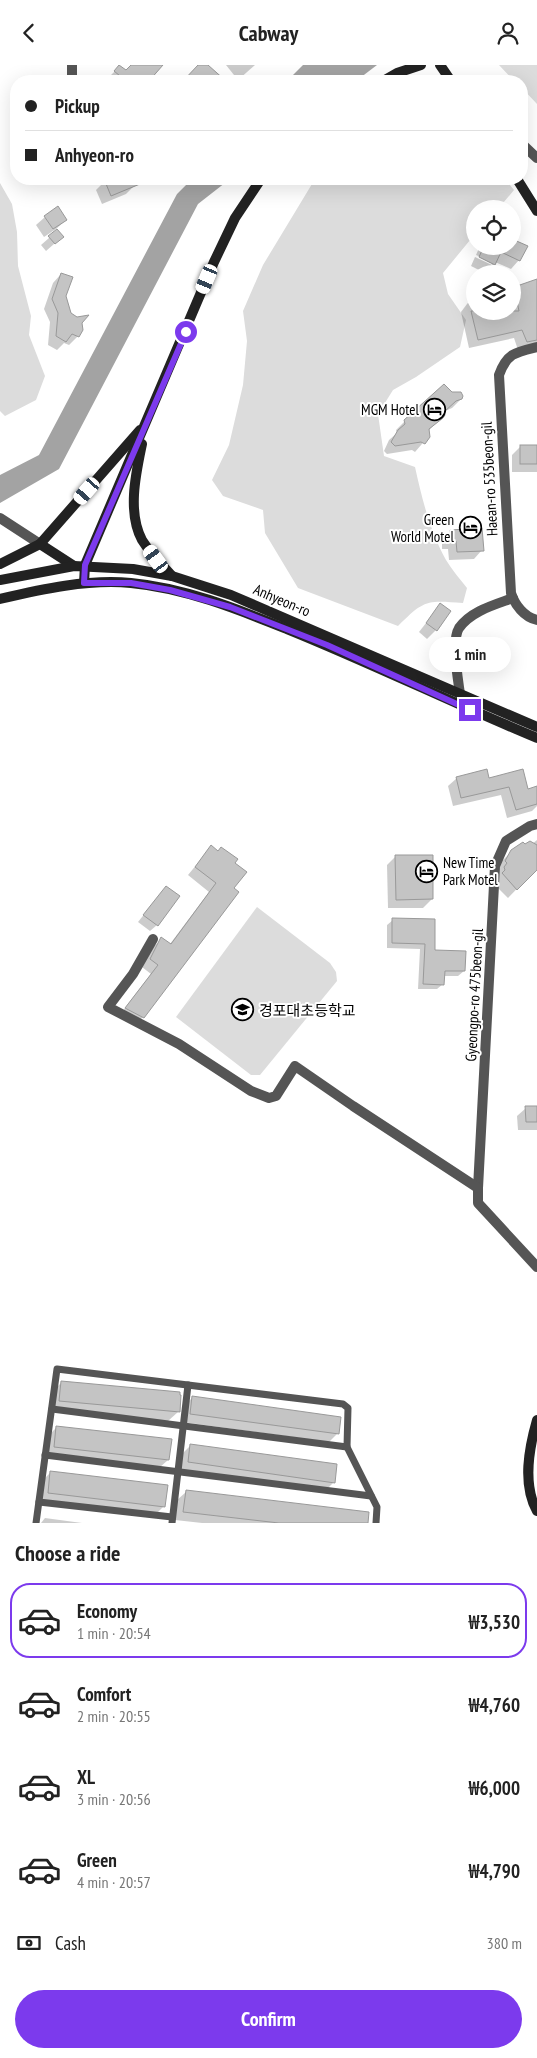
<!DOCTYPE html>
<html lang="en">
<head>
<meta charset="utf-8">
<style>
	:root { --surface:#fff; --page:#f2f2f2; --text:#222; --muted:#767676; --line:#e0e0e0; --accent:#7c3aed }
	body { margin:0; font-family:"PT Sans Narrow","Noto Sans KR",sans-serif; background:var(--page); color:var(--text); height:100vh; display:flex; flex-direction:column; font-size:19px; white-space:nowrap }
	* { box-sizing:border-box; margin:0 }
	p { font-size:16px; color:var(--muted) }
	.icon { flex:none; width:28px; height:28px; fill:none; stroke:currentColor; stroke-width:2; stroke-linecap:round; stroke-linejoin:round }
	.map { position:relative; height:1458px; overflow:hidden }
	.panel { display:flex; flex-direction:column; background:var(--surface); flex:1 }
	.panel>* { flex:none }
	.guide { position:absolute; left:10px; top:10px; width:518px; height:110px; border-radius:20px; box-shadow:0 5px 20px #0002; display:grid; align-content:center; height:110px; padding:0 15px; background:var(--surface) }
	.buttons { position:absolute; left:466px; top:135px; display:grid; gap:10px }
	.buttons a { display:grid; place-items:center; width:55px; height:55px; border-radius:50%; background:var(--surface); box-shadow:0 5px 20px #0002; font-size:25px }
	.end { position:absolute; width:22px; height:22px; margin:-11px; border:6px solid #7c3aed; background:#fff; box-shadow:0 0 0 2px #fff }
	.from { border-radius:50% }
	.bubble { position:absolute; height:35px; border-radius:18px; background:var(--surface); box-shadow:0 5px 20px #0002; font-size:16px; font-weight:600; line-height:35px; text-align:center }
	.car { position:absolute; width:15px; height:30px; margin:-15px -8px; border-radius:6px; box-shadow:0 0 4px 1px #0007; background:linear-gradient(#fff 24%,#345 0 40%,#fff 0 76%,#345 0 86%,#fff 0) }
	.guide b { display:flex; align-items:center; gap:18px; height:48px; font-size:19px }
	.guide b+b { border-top:1px solid var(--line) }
	.guide i { width:12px; height:12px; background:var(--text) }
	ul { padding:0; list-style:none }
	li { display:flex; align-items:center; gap:15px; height:75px; margin:0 10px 8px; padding:0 5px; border:2px solid transparent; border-radius:20px }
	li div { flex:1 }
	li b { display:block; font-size:19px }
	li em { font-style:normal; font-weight:600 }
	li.active { border-color:var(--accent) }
	li>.icon { width:45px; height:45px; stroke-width:1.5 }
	h2 { padding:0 15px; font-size:22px; line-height:60px }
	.pay { display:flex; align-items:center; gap:12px; height:55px; padding:0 15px; font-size:19px }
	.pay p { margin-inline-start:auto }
	.action { display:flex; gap:10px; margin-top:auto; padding:10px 15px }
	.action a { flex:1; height:58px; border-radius:30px; background:var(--accent); color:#fff; font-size:20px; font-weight:600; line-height:58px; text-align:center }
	header { display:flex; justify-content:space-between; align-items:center; height:65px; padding:0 15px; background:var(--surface); font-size:22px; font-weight:600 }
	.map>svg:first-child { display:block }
	.green { fill:#dcdcdc }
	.water { fill:#a3a3a3 }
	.shadow { fill:#0003 }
	.building { fill:#c4c4c4; stroke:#999 }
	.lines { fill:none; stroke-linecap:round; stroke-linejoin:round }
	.lane { stroke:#555; stroke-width:7 }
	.street { stroke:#555; stroke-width:10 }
	.secondary { stroke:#222; stroke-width:10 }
	.route { stroke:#7c3aed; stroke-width:6 }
	.labels { text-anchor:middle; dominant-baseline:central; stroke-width:4; stroke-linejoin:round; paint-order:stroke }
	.poi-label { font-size:15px; fill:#000; stroke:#fff; text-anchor:end }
	.street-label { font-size:15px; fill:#000; stroke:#fff }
</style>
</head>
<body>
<header><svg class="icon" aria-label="back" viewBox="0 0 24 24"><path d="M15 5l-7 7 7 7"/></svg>Cabway<svg class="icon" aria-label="person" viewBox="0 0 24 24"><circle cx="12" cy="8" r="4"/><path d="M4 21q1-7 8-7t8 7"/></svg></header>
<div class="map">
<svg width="537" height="1458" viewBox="0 0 537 1458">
	<rect width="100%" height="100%" fill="#fff"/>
	<!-- green -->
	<g class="green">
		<path d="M499 0H537V39L521 22V16H514Z"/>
		<path d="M315 114H505L514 125 498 144H475V169L443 208 448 229 466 255 460 282 416 312 393 325 378 349 384 391 415 402C422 434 430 466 446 495 452 505 460 514 467 523L463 538C426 535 424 535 398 561L298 523 265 468 263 445 223 431 212 415 229 380 243 320 247 276 243 246 263 200Z"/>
		<path d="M0 118 12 139 17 167 18 201 31 251 29 270 45 311 36 335 5 351 0 346Z"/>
		<path d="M257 842 330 898 336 907 337 916 260 1010H251L176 952Z"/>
	</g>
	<!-- water -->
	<g class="water">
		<path d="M303 0H377L356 16H287Z"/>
		<path d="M192 114H230L198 139 59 404 0 438V410L39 390 177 129Z"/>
	</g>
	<!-- shadow -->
	<g class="shadow">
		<path d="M131 0H159L147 16 106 15 120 1 126 6Z"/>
		<path d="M226 0H255L238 15Z"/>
		<path d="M111 114H132L135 120 126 129 102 139 96 125 105 116Z"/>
		<path d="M45 152 66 155 56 164 62 172 46 186 41 180 57 166 56 164 44 172 36 160Z"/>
		<path d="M480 181H512L519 195 511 204 495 197 485 208 471 201 475 192 492 200V197L476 190Z"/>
		<path d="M61 209 70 249 81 258 78 271 69 280 64 278 57 285 48 280 50 257 44 244 53 218Z"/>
		<path d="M533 217 537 219V283L518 285 514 273 469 283 461 247 467 239 475 230V246H512V224Z"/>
		<path d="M452 328 461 334 452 343 443 347 442 352 428 366V372L415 387 412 385 387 389 384 386 389 375 397 368 396 365 405 356Z"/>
		<path d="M537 381V407H512V390L520 382Z"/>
		<path d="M451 466 482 485 474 494 449 495 448 484H442V474Z"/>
		<path d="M440 540 436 565 427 574 419 567Z"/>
		<path d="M457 713 488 715 528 725H537V741L532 746 507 753 501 730 453 741 448 721Z"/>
		<path d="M537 775V803L508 833 494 819 497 805 503 795 512 786 532 779Z"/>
		<path d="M211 782 218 787 236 794 143 952 135 960 118 952 151 909 142 902 154 881 162 874 170 879 209 827 188 810Z"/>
		<path d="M396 791 432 834 423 843H388L387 800Z"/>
		<path d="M166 822 157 860 150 866 138 857Z"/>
		<path d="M393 855H434V886L464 906 458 911H443V919L437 924H418L420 884 387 883V860Z"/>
		<path d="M526 1043H537V1065H518L517 1051Z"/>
		<path d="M62 1317 178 1347 168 1356 51 1345 53 1326Z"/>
		<path d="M192 1333 338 1368 329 1377 182 1357 184 1341Z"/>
		<path d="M57 1362 168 1395 159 1403 46 1390 48 1371Z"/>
		<path d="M191 1380 334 1417 325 1426 180 1406 182 1389Z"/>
		<path d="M51 1407 164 1441 155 1450 40 1436 42 1416Z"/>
		<path d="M186 1427 367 1458H202L175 1455 177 1435Z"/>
		<path d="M45 1453 82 1458H41Z"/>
	</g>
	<!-- building -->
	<g class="building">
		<path d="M119 0 126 5 131 0H163L149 16H126L114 6Z"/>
		<path d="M198 0H208L226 16H183Z"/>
		<path d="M104 114H152L111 131Z"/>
		<path d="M58 141 67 155 53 164 44 151Z"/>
		<path d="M57 164 64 172 55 179 48 171Z"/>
		<path d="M512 174 528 181 520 196 501 187 495 200 479 192 484 181H512Z"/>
		<path d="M61 208 73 212 66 231 71 248 77 252 89 250 82 258 83 265 79 272 72 269 66 277 56 271 58 248 52 234Z"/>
		<path d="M537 214V275L527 277 522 265 478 275 471 246H519L514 222Z"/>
		<path d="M444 319 452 327H461L463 331 462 334 456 336 444 347 445 350 443 353 429 364 430 372 425 379 421 377 395 381 391 377 398 365 405 359 404 355Z"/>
		<rect x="520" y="380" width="17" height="19"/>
		<path d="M482 463 484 486 457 487 456 476H451L450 465Z"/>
		<path d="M440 538 451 546 437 566 426 558Z"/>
		<path d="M487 704 489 713 523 704 528 724 537 721V739L516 745 509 722 461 733 456 712Z"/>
		<path d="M530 776 537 780V805L517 825 502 808 505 805 504 802 507 798 505 796 511 785 523 777 525 779Z"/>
		<path d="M211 780 218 786 221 782 238 794 235 798 247 807 234 823 239 827 144 953 125 943 158 900 150 894 161 872 171 879 216 818 195 802Z"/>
		<path d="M395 790H433V834L396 835Z"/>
		<path d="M166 821 180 831 158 861 143 850Z"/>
		<path d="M392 853 435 854V885L466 886 465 906H445L444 920 423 919 425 879 392 878Z"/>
		<path d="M525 1041H537V1057H526Z"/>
		<path d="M61 1316 180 1327V1330H181L180 1347 59 1336Z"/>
		<path d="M192 1331 341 1352 339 1369 190 1349Z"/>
		<path d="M56 1361 172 1374 169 1395 54 1382Z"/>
		<path d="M190 1379 337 1399 335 1418 188 1397Z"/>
		<path d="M50 1406 168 1420 165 1442 48 1428Z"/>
		<path d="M186 1425 369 1447 368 1458H279L183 1447Z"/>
	</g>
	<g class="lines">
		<!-- lane -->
		<g class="lane">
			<path d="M52 1344 347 1382"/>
			<path d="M45 1390 371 1431"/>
			<path d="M39 1437 172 1452"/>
			<path d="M36 1458 57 1304 343 1339 348 1343 347 1382 377 1442 376 1458"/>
			<path d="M172 1458 188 1320"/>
		</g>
		<!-- street -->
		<g class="street">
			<path d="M72 0V16"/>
			<path d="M521 78 537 93"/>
			<path d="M537 282C516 287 507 288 499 310L511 528C515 540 524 552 537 555"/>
			<path d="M0 453 40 479"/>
			<path d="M460 629C458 614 451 576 459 563 471 546 494 540 513 533"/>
			<path d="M537 759 530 761 506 776 495 801 478 1123V1138L537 1202"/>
			<path d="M153 874 133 909 108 942 179 979 251 1026 269 1033 276 1031 295 1001 353 1041 478 1123"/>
		</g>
		<!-- secondary -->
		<g class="secondary">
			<path d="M440 0 451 16"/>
			<path d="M383 16 397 8 421 0"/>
			<path d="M517 114 537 146"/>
			<path d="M142 379C136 408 127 447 142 475 150 488 162 500 172 511"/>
			<path d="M40 479 74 501"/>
			<path d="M0 499 40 479 140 365"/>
			<path d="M0 515 74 501 133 504 172 511 231 530 537 662"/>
			<path d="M84 518 85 500 214 197 235 153 261 114"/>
			<path d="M0 534C42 524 88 514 131 518 185 523 237 544 287 564 371 598 453 638 537 673"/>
			<path d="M537 1355C529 1383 522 1419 537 1446"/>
		</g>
	</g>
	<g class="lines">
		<!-- route -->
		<path class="route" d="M186 267 85 500 84 518H131L170 525 230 542 327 580 470 645"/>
	</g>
	<!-- icons -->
	<defs>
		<symbol id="hotel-ring" viewBox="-11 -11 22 22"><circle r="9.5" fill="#fff" stroke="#000" stroke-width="1.5"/><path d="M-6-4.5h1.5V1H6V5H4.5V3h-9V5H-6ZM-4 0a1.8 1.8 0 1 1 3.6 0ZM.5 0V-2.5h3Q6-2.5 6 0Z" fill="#000"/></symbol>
		<symbol id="school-ring" viewBox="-11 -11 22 22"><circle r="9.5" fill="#fff" stroke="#000" stroke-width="1.5"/><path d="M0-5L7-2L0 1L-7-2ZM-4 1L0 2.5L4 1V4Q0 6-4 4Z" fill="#000"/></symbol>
	</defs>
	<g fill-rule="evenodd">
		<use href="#hotel-ring" x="422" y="332" width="25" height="25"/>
		<use href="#hotel-ring" x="458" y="450" width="25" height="25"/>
		<use href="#hotel-ring" x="414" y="794" width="25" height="25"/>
		<use href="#school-ring" x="230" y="932" width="25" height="25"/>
	</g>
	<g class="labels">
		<!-- poi labels -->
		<g class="poi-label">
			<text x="419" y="344">MGM Hotel</text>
			<text x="454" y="454">Green<tspan x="454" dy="17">World Motel</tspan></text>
			<text x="443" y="797" text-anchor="start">New Time<tspan x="443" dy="17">Park Motel</tspan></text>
			<text x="259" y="945" text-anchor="start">경포대초등학교</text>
		</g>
		<!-- street labels -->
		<g class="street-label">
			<text transform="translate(489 414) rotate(-93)">Haean-ro 535beon-gil</text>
			<text transform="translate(282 535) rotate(23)">Anhyeon-ro</text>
			<text transform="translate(474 930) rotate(-87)">Gyeongpo-ro 475beon-gil</text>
		</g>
	</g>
</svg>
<div class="buttons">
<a><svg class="icon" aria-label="locate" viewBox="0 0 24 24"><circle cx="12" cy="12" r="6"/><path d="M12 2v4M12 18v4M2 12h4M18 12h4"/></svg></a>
<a><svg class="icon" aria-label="layers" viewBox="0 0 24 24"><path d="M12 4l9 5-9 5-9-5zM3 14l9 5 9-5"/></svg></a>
</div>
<i class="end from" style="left:186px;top:267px"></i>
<i class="end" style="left:470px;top:645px"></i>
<div class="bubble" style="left:429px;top:572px;width:82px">1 min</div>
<i class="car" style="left:207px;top:214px;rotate:203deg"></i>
<i class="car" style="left:87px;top:426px;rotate:221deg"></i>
<i class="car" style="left:156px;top:494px;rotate:324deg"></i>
<div class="guide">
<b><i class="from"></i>Pickup</b>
<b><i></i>Anhyeon-ro</b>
</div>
</div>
<section class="panel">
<h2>Choose a ride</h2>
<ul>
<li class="active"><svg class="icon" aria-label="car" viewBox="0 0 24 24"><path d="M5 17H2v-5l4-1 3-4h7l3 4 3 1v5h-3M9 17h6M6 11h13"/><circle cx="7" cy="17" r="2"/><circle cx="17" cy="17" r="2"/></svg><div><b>Economy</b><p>1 min · 20:54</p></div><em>₩3,530</em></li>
<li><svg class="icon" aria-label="car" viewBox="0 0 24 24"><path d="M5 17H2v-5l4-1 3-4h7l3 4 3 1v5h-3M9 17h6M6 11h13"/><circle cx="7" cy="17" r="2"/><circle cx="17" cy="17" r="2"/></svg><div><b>Comfort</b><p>2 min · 20:55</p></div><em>₩4,760</em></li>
<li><svg class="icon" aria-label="car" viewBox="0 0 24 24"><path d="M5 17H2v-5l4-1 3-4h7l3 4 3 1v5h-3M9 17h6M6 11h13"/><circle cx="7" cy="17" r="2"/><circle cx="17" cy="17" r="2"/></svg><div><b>XL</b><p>3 min · 20:56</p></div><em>₩6,000</em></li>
<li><svg class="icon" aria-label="car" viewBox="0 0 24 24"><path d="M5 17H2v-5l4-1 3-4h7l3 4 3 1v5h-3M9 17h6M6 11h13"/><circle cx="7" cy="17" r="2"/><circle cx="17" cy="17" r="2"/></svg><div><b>Green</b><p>4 min · 20:57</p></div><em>₩4,790</em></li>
</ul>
<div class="pay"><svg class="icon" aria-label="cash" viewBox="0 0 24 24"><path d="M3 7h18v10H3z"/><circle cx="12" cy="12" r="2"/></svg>Cash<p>380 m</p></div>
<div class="action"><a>Confirm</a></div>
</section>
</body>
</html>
